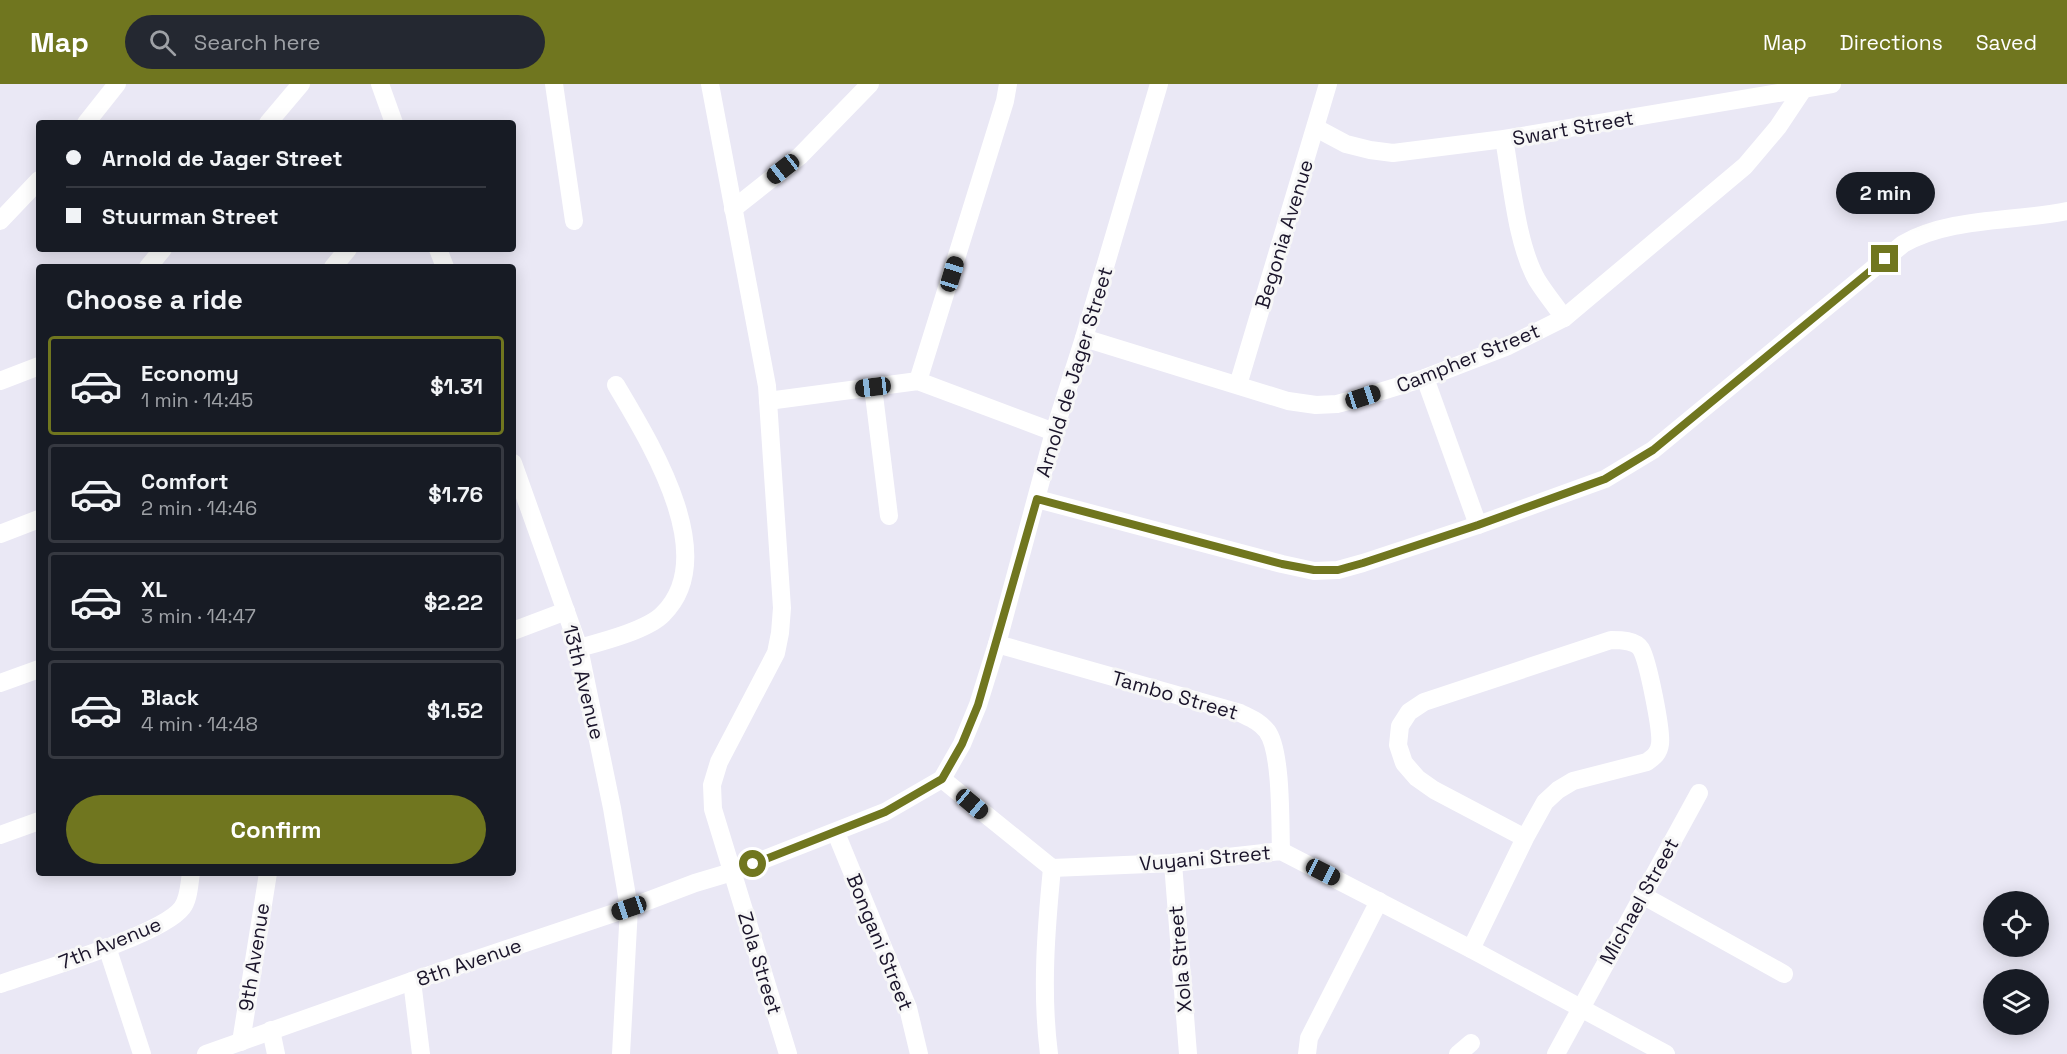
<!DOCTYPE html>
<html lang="en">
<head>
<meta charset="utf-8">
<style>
	:root { --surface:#171b24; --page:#242831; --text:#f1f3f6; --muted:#9ea1a6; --line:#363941; --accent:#70761f }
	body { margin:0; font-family:"Space Grotesk",sans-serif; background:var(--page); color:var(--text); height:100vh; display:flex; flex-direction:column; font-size:22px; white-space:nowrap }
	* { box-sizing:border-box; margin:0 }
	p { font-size:20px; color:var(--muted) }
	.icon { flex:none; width:33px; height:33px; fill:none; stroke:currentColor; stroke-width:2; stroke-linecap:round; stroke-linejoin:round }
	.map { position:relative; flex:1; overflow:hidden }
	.sheet { position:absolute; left:36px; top:180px; width:480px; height:612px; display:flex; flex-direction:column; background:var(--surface); border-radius:6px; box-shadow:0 3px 15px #0003 }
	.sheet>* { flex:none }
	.banner { position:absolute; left:36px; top:36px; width:480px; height:132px; border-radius:6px; box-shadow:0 3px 15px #0003; display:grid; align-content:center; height:132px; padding:0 30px; background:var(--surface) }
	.buttons { position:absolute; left:1983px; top:807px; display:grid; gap:12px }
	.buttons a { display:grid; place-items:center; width:66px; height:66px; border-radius:50%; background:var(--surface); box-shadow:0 3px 15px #0003; font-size:30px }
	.end { position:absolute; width:27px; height:27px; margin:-14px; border:8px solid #70761f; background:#fff; box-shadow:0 0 0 3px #fff }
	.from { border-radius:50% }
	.bubble { position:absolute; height:42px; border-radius:21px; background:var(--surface); box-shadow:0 3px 15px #0003; font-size:20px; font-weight:700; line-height:42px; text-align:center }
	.car { position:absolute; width:18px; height:36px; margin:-18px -9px; border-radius:8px; box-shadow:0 0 4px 2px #0007; background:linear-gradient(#222 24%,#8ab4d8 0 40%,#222 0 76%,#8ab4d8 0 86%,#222 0) }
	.banner b { display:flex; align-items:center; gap:21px; height:57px; font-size:22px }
	.banner b+b { border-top:2px solid var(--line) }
	.banner i { width:15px; height:15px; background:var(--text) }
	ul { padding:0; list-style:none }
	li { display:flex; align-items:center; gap:18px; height:99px; margin:0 12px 9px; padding:0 18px; border:3px solid var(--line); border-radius:6px }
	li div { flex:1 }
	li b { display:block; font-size:22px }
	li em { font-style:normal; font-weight:700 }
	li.on { border-color:var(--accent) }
	li>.icon { width:54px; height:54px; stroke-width:1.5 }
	h2 { padding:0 30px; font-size:27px; line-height:72px }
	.action { display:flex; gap:12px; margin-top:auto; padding:12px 30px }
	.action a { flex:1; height:69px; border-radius:36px; background:var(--accent); color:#fff; font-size:24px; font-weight:700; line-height:69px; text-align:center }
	header { display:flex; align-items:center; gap:36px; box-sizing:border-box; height:84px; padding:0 30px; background:var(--accent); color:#fff }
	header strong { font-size:28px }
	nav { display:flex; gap:33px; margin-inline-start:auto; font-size:21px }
	.search { width:420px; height:54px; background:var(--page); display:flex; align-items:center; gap:15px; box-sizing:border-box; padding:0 21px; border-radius:33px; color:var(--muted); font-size:22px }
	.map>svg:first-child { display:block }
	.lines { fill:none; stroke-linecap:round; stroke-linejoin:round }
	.minor { stroke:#fff; stroke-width:18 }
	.route { stroke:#70761f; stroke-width:8 }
	.labels { text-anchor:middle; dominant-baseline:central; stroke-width:6; stroke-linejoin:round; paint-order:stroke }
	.street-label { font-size:20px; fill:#1a142a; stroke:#f7f7f7 }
</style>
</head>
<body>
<header>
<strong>Map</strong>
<div class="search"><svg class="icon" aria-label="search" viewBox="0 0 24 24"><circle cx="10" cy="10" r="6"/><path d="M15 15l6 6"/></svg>Search here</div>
<nav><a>Map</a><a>Directions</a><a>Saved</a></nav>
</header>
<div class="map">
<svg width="2067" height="970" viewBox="0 0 2067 970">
	<rect width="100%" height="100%" fill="#eae8f5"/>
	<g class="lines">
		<!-- minor -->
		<g class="minor">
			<path d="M380 0 394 39"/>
			<path d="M554 0 574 137"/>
			<path d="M710 0 767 302 782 524 780 549 776 569 719 678 712 701 713 725 788 970"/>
			<path d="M86 39 117 0"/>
			<path d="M268 39 301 0"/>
			<path d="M1316 44 1346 60 1370 66 1393 69 1504 55 1832 0"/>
			<path d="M1504 55C1512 98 1516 159 1537 196 1545 209 1555 221 1564 234"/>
			<path d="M733 125 800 72 870 0"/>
			<path d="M0 137 39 96"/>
			<path d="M438 165 445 183"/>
			<path d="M148 183 163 165"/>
			<path d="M333 183 348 165"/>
			<path d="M1084 254 1288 317 1316 321 1337 320 1363 313 1425 294 1508 262 1564 234 1745 82 1778 43 1804 4"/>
			<path d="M1425 294 1478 441"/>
			<path d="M0 297 39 282"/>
			<path d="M918 297 1005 17 1008 0"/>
			<path d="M1238 301 1328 0"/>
			<path d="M873 303 889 432"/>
			<path d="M768 317 918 297 1054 348"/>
			<path d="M513 379 579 564 612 724 629 824 621 970"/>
			<path d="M1037 415 1282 480 1314 487 1338 486 1363 479 1478 441 1605 395 1653 366 1903 160C1950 133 2014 138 2067 127"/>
			<path d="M0 450 39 435"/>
			<path d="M513 547 566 527"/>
			<path d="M997 560 1240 629C1250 634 1259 637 1267 647 1282 667 1280 740 1281 767"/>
			<path d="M579 564C601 558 648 546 663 530 722 472 649 357 616 301"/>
			<path d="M0 599 39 585"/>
			<path d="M942 695 1052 784 1173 779 1281 767 1471 865 1666 970"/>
			<path d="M836 749 908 924 919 970"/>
			<path d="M0 751 39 737"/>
			<path d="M1173 779 1188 970"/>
			<path d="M1642 811 1784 890"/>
			<path d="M107 863 142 970"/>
			<path d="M1471 865 1525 754 1545 718 1558 706 1573 697 1647 678C1654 673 1659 669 1660 660 1662 647 1648 577 1641 565 1635 556 1621 556 1611 556L1424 618 1409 628 1400 642 1398 661 1404 679 1417 694 1434 706 1525 754"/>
			<path d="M412 897 421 970"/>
			<path d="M0 900C37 887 162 851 182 824 189 815 189 801 191 789"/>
			<path d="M271 946 276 970"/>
			<path d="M241 958 268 789"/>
			<path d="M206 970 412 897 629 824 695 799 732 788 885 728 942 695 962 660 978 621 997 560 1054 348 1084 254 1159 0"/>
			<path d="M1049 970C1041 908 1046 846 1052 784"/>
			<path d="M1307 970 1309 954 1379 817"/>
			<path d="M1458 970 1471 959"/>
			<path d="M1556 970 1699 709"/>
		</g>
	</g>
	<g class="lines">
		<!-- route -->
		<path class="route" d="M753 780 885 728 942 695 962 660 978 621 1037 415 1282 480 1314 486H1338L1363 479 1478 441 1605 395 1653 366 1885 175"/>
	</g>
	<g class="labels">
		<!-- street labels -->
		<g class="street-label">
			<text transform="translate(1573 44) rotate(-10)">Swart Street</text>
			<text transform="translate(1284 150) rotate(-73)">Begonia Avenue</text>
			<text transform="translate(1468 274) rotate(-22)">Campher Street</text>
			<text transform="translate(1074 288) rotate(-73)">Arnold de Jager Street</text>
			<text transform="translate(584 598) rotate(76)">13th Avenue</text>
			<text transform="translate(1175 611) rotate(16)">Tambo Street</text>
			<text transform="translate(1205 774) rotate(-5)">Vuyani Street</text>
			<text transform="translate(1639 817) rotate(-61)">Michael Street</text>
			<text transform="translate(880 858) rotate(68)">Bongani Street</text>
			<text transform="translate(110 859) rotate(-22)">7th Avenue</text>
			<text transform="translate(254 873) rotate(-81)">9th Avenue</text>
			<text transform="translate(1180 875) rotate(-95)">Xola Street</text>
			<text transform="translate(469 878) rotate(-19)">8th Avenue</text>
			<text transform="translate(760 879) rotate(73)">Zola Street</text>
		</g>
	</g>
</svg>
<div class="buttons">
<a><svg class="icon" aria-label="locate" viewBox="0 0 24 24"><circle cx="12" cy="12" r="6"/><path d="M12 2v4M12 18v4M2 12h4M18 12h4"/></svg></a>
<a><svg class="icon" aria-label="layers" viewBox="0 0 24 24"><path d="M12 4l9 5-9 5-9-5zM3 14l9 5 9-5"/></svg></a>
</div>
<i class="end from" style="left:753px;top:780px"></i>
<i class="end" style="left:1885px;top:175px"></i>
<div class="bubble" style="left:1836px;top:88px;width:99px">2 min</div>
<i class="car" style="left:783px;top:85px;rotate:232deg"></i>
<i class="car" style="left:952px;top:190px;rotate:17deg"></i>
<i class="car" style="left:873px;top:303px;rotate:263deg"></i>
<i class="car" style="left:1363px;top:313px;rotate:72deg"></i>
<i class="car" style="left:972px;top:720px;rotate:130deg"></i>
<i class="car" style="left:1323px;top:788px;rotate:117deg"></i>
<i class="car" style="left:629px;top:824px;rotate:251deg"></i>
<div class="banner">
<b><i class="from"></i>Arnold de Jager Street</b>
<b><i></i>Stuurman Street</b>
</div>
<section class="sheet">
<h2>Choose a ride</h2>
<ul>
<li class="on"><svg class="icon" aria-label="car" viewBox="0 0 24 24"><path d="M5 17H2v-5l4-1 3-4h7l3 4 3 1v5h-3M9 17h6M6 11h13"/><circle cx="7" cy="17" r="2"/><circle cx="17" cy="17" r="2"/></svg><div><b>Economy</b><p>1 min · 14:45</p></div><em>$1.31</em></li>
<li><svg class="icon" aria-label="car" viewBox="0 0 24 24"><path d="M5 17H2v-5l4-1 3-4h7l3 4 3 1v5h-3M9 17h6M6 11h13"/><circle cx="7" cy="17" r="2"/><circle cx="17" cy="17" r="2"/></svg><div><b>Comfort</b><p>2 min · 14:46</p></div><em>$1.76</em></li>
<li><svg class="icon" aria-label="car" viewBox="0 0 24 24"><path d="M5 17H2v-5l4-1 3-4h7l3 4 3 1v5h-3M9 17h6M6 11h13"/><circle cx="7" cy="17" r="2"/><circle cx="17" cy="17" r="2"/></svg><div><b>XL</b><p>3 min · 14:47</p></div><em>$2.22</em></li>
<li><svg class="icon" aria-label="car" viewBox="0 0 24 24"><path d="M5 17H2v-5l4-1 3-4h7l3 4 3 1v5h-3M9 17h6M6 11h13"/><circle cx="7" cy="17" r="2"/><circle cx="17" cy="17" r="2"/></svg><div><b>Black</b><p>4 min · 14:48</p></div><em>$1.52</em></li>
</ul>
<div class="action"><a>Confirm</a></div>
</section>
</div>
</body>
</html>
